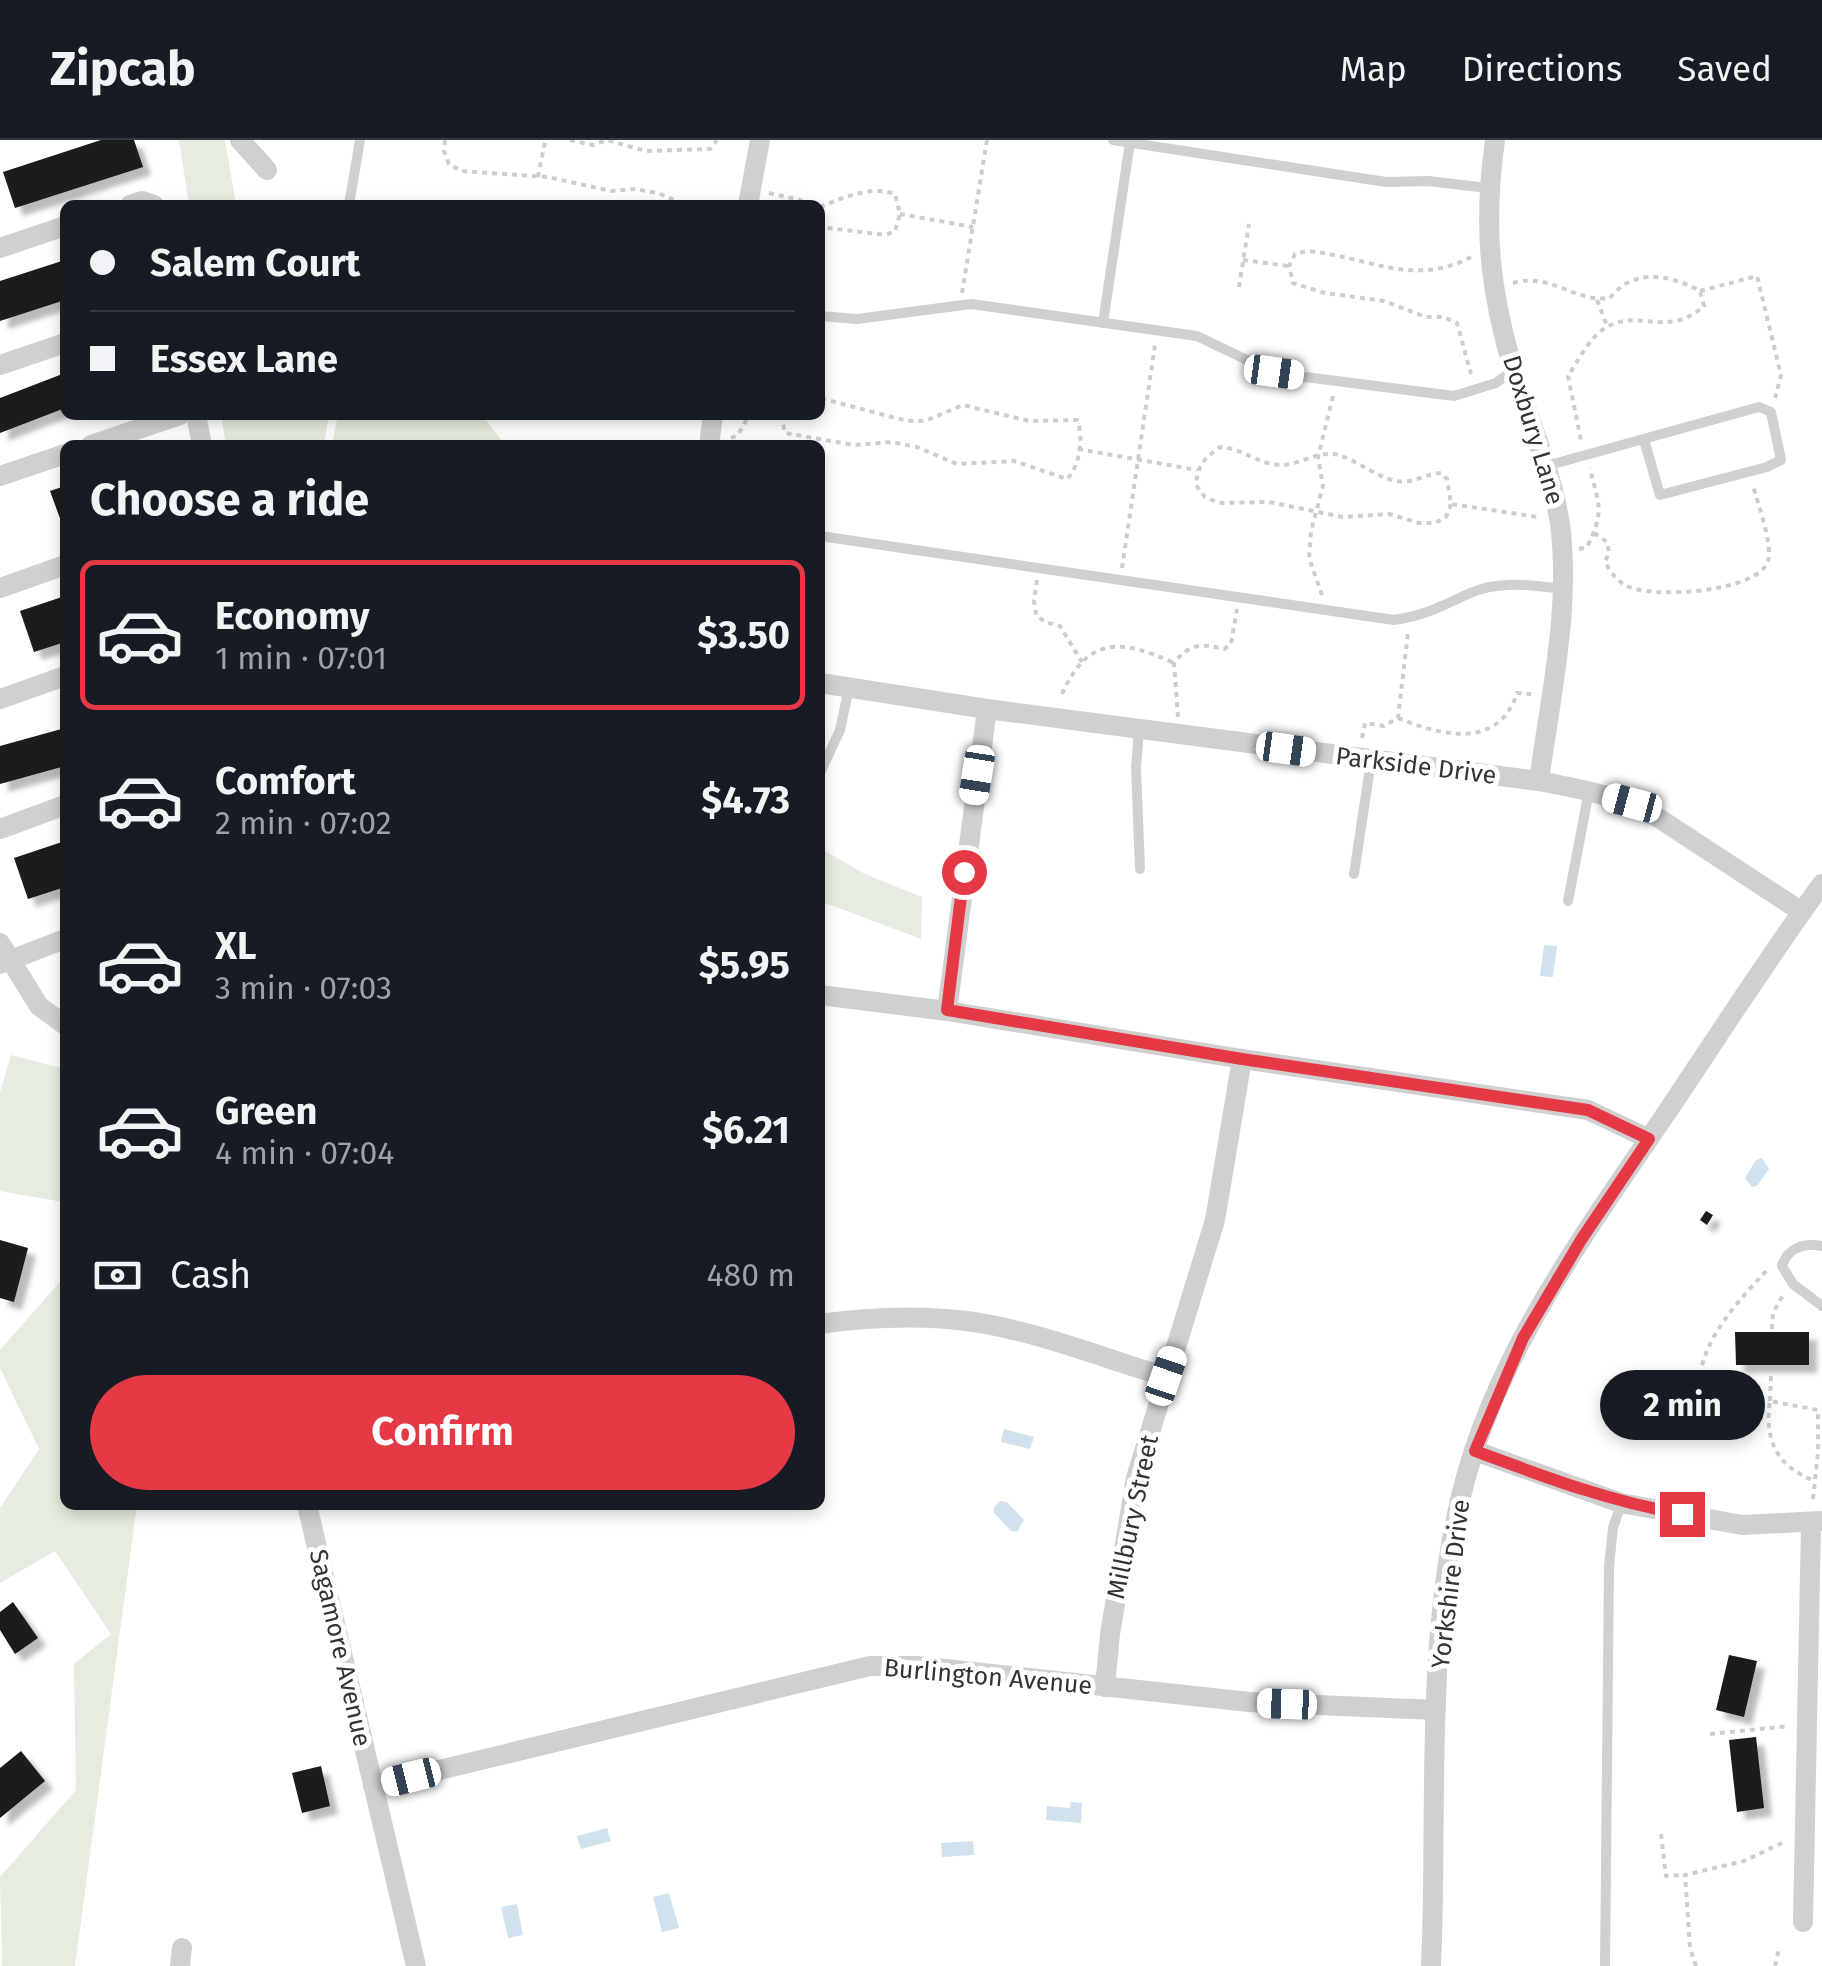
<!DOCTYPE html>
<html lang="en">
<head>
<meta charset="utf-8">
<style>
	:root { --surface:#171b24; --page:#20242c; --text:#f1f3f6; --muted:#9ea1a6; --line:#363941; --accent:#e63946 }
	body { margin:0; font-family:"Fira Sans",sans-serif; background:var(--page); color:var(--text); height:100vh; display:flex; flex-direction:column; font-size:38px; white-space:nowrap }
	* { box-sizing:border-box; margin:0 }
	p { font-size:32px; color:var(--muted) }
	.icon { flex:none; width:55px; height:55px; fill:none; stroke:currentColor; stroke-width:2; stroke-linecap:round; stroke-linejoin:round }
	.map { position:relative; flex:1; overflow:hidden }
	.sheet { position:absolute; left:60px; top:300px; width:765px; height:1070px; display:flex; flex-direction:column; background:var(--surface); border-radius:15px; box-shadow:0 5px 15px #0003 }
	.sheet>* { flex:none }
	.top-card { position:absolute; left:60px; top:60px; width:765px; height:220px; border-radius:15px; box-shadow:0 5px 15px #0003; display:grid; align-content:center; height:220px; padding:0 30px; background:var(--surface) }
	.end { position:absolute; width:45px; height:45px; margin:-22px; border:12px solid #e63946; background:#fff; box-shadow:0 0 0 5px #fff }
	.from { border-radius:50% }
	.bubble { position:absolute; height:70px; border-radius:35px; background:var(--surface); box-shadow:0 5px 15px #0003; font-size:32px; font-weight:700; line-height:70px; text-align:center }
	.car { position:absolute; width:30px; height:60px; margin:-30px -15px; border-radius:12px; box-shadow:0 0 8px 2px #0007; background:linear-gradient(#fff 24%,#345 0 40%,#fff 0 76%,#345 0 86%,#fff 0) }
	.top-card b { display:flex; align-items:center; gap:35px; height:95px; font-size:38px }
	.top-card b+b { border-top:2px solid var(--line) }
	.top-card i { width:25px; height:25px; background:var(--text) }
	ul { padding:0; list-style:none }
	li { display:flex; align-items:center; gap:30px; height:150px; margin:0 20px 15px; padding:0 10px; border:5px solid transparent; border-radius:15px }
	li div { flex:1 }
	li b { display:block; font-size:38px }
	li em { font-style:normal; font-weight:700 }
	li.selected { border-color:var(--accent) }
	li>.icon { width:90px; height:90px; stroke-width:1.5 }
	h2 { padding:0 30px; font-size:45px; line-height:120px }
	.pay { display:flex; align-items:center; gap:25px; height:110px; padding:0 30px; font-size:38px }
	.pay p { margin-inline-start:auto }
	.action { display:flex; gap:20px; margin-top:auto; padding:20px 30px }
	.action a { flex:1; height:115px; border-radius:60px; background:var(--accent); color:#fff; font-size:40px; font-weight:700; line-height:115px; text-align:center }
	header { display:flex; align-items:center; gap:60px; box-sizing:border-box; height:140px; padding:0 50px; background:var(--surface); border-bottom:2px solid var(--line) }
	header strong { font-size:48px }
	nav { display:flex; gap:55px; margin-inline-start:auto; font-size:35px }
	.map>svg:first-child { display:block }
	.green { fill:#e6ecdf }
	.water { fill:#cfe2ee }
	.building { fill:#1a1a1a; filter:url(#shadow) }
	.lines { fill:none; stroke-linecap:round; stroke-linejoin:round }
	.path { stroke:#cdcdcd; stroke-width:4; stroke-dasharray:5 5; stroke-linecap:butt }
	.lane { stroke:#d0d0d0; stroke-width:10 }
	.street { stroke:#d0d0d0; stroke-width:20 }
	.route { stroke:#e63946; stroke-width:12 }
	.labels { text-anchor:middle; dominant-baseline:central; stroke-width:10; stroke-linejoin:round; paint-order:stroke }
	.street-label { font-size:25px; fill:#333; stroke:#fff }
</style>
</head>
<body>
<header>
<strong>Zipcab</strong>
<nav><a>Map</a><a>Directions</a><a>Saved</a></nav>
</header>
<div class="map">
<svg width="1822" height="1826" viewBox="0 0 1822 1826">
	<defs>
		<filter id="shadow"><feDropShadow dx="8" dy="8" stdDeviation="2.5" flood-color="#0004"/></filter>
	</defs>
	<rect width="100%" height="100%" fill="#fff"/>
	<!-- green -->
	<g class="green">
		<path d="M179 0H225L236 65H189Z"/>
		<path d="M221 275H329L324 305H226Z"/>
		<path d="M338 275H482L505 305H332Z"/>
		<path d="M820 708 865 734 922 757 921 799 820 761Z"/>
		<path d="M11 915 65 929V1086L63 1062 0 1051V952Z"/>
		<path d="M65 1136V1365H137L75 1826H2L0 1737 76 1650 74 1524 111 1494 55 1411 0 1443V1368L39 1309 0 1228V1210Z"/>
	</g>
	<!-- water -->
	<g class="water">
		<path d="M1544 805 1557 806 1553 837 1540 836Z"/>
		<path d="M1762 1018 1769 1029 1757 1046 1752 1047 1745 1038 1756 1020Z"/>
		<path d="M1004 1289 1034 1297 1030 1309 1001 1302Z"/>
		<path d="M1000 1361 1007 1362 1024 1380 1017 1392 1011 1391 994 1373V1367Z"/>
		<path d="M1071 1662 1082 1663 1081 1683 1046 1680 1047 1666 1070 1668Z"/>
		<path d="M607 1688 611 1701 581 1709 577 1696Z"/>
		<path d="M973 1701 974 1715 942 1717 941 1703Z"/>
		<path d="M669 1753 679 1788 662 1792 653 1757Z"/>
		<path d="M517 1764 523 1795 508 1798 501 1767Z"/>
	</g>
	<!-- building -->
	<g class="building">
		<path d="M101 0H134L143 27 15 68 3 32Z"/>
		<path d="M65 120V160L0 181V141Z"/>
		<path d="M65 233V268L0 293V258Z"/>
		<path d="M65 346V392L50 351Z"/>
		<path d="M65 456V502L34 512 20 471Z"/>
		<path d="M65 588V626L0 644V606Z"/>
		<path d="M65 701V747L28 759 14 718Z"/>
		<path d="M1706 1071 1713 1075 1707 1085 1700 1080Z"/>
		<path d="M0 1100 28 1108 14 1162 0 1158Z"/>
		<path d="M1735 1192H1809V1225H1736Z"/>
		<path d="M13 1462 38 1498 15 1514 0 1490V1472Z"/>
		<path d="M1729 1515 1757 1521 1744 1577 1716 1570Z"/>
		<path d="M1756 1597 1764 1668 1737 1672 1729 1600Z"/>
		<path d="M21 1611 45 1641 0 1678V1628Z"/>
		<path d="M321 1626 330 1666 302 1673 292 1633Z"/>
	</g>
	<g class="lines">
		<!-- path -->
		<g class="path">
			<path d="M445 0 444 11 449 24 461 31 548 37 611 51 634 49 658 53 686 65"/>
			<path d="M570 0 593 5 607 0 646 11 710 9 717 0"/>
			<path d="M538 37 545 2"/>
			<path d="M769 53 800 60 806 65"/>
			<path d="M820 67C843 58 870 45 895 54L900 74 895 91 886 95 820 87"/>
			<path d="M900 74 973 87"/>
			<path d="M1471 117C1413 148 1366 116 1307 111L1295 114 1289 126 1293 143 1325 153 1384 161 1426 177H1444L1457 183 1471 234"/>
			<path d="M1243 120 1288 126"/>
			<path d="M1513 143C1552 132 1574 163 1610 158 1633 128 1669 134 1700 151L1704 166C1666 199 1641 168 1607 187 1590 196 1578 221 1568 236L1581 300"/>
			<path d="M1239 147 1249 84"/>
			<path d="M1700 151 1757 136 1781 235 1775 258"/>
			<path d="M962 153 987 0"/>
			<path d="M1597 160 1607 186"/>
			<path d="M683 275 694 278"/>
			<path d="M781 275 785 293 854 305 892 302 917 307 957 324 1014 321 1067 339C1080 327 1084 295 1077 280L1029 281 963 265 925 281H907L820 258"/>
			<path d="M731 298 738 295 749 275"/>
			<path d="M1078 309 1197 330"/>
			<path d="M1451 364 1446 377 1435 383H1419L1389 374 1343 377 1269 362 1219 363 1205 357 1196 345C1198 325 1203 319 1220 307 1240 308 1253 320 1271 324 1294 329 1311 313 1332 314 1348 314 1375 337 1396 341 1413 344 1425 334 1441 333L1447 339 1451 364 1538 377"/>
			<path d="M1594 393 1607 402 1609 412 1605 422C1610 431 1616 440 1625 445 1650 460 1759 452 1768 421 1773 405 1758 364 1753 346"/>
			<path d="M1579 409 1587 407C1605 371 1599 366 1590 328"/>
			<path d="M1122 428 1155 205"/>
			<path d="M1037 440 1034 461 1036 475 1045 482 1060 486 1082 522"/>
			<path d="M1322 455 1309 418 1311 391 1323 346 1318 317 1333 256"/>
			<path d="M1062 554C1089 494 1123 500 1174 523"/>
			<path d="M1178 577 1174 523C1189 504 1201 503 1224 509L1231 504 1237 469"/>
			<path d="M1398 578C1441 596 1499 610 1517 553L1531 554"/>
			<path d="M1362 598 1365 583 1384 586 1398 578 1408 493"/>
			<path d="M1772 1189 1773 1173 1783 1155"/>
			<path d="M1699 1255C1696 1205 1735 1165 1767 1130"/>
			<path d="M1770 1261 1771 1236"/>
			<path d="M1813 1359 1818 1312V1270L1770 1261C1764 1300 1777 1327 1815 1341"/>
			<path d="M1710 1594 1789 1586"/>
			<path d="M1661 1694 1666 1736 1685 1735"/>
			<path d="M1696 1826 1690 1808 1685 1735 1744 1721 1786 1701"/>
			<path d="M1775 1826 1779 1808"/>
		</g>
		<!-- lane -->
		<g class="lane">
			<path d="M1113 0 1386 42 1428 41 1488 48"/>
			<path d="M349 65 360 0"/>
			<path d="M820 176 857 179 971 164 1197 196 1274 233 1454 256 1496 243 1513 230"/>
			<path d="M1103 183 1130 2"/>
			<path d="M1546 326 1759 267 1771 272 1781 320 1767 327 1660 355 1644 300"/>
			<path d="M820 396 1394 480C1423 476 1443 466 1468 454 1498 440 1531 445 1562 449"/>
			<path d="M1139 590 1136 628 1140 729"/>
			<path d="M820 633 840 590 849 548"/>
			<path d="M1354 734 1371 621"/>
			<path d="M1568 761 1589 651"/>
			<path d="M1822 1106C1804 1103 1788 1107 1782 1126L1793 1144 1822 1166"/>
			<path d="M1605 1826 1609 1427 1613 1388 1621 1364"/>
		</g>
		<!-- street -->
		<g class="street">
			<path d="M240 0 267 30"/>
			<path d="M1495 0C1483 86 1489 148 1514 232 1530 283 1552 332 1560 384 1571 469 1550 558 1539 641"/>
			<path d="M130 65 142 61 154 65"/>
			<path d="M748 65 760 0"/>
			<path d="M0 108 65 86"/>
			<path d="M0 225 65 203"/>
			<path d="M196 275 202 305"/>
			<path d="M91 305 180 275"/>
			<path d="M709 305 713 275"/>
			<path d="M0 336 65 314"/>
			<path d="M0 448 65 425"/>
			<path d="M820 543 987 569 1539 641C1580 649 1620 656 1657 677L1802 772"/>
			<path d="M0 559 65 536"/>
			<path d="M0 689 65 665"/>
			<path d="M0 803 39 866 65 885"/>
			<path d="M0 824 65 799"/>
			<path d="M820 855 947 871 1242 919 1588 970 1649 999"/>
			<path d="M947 871 987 569"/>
			<path d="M820 1184C869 1177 924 1175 974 1182 1039 1192 1103 1218 1167 1237"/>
			<path d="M1475 1311 1621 1363 1742 1385 1820 1381"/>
			<path d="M307 1365 416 1826"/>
			<path d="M1105 1547 1110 1494 1136 1338 1215 1080 1242 919"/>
			<path d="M373 1646 870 1526H918L1249 1562 1436 1570"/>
			<path d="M1803 1782 1811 1384"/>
			<path d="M180 1826 182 1808"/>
			<path d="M1431 1826C1438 1669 1424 1506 1462 1352 1496 1213 1586 1092 1665 975 1717 898 1767 819 1822 744"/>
		</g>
	</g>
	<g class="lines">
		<!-- route -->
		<path class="route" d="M964 732 947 870 1242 919 1588 970 1649 999 1581 1100 1523 1198 1475 1311C1545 1337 1608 1361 1682 1374"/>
	</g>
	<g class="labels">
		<!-- street labels -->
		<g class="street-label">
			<text transform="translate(1533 290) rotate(73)">Doxbury Lane</text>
			<text transform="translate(1416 626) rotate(7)">Parkside Drive</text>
			<text transform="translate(1133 1377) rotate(-78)">Millbury Street</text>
			<text transform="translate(1451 1444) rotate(-83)">Yorkshire Drive</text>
			<text transform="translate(340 1508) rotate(77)">Sagamore Avenue</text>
			<text transform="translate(988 1537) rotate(5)">Burlington Avenue</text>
		</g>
	</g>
</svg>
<i class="end from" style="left:964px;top:732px"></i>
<i class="end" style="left:1682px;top:1374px"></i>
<div class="bubble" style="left:1600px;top:1230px;width:165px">2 min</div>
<i class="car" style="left:1274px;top:232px;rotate:98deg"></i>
<i class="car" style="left:1286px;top:609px;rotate:98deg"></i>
<i class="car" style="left:977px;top:635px;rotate:189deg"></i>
<i class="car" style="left:1632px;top:663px;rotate:285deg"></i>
<i class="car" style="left:1166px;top:1236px;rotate:19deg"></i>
<i class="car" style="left:1287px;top:1564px;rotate:272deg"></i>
<i class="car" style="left:411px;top:1637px;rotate:256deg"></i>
<div class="top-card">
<b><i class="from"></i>Salem Court</b>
<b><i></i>Essex Lane</b>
</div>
<section class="sheet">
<h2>Choose a ride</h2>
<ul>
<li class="selected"><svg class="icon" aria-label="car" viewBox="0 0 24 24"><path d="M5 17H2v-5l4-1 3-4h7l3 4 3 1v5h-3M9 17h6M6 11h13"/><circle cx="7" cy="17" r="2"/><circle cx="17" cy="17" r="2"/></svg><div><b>Economy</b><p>1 min · 07:01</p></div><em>$3.50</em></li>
<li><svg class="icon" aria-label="car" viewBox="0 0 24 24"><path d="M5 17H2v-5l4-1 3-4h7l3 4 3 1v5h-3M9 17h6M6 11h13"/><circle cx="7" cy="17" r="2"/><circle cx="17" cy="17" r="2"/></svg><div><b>Comfort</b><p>2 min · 07:02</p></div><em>$4.73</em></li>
<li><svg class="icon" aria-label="car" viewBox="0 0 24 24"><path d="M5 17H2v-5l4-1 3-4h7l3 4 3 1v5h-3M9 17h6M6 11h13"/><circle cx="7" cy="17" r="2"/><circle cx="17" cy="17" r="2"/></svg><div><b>XL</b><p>3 min · 07:03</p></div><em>$5.95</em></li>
<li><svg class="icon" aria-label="car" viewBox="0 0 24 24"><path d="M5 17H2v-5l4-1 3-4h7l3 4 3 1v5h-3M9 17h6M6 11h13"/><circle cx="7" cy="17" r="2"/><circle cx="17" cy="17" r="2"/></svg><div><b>Green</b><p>4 min · 07:04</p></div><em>$6.21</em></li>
</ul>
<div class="pay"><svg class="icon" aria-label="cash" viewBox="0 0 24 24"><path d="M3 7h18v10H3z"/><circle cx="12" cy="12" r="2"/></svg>Cash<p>480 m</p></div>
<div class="action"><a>Confirm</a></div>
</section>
</div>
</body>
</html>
